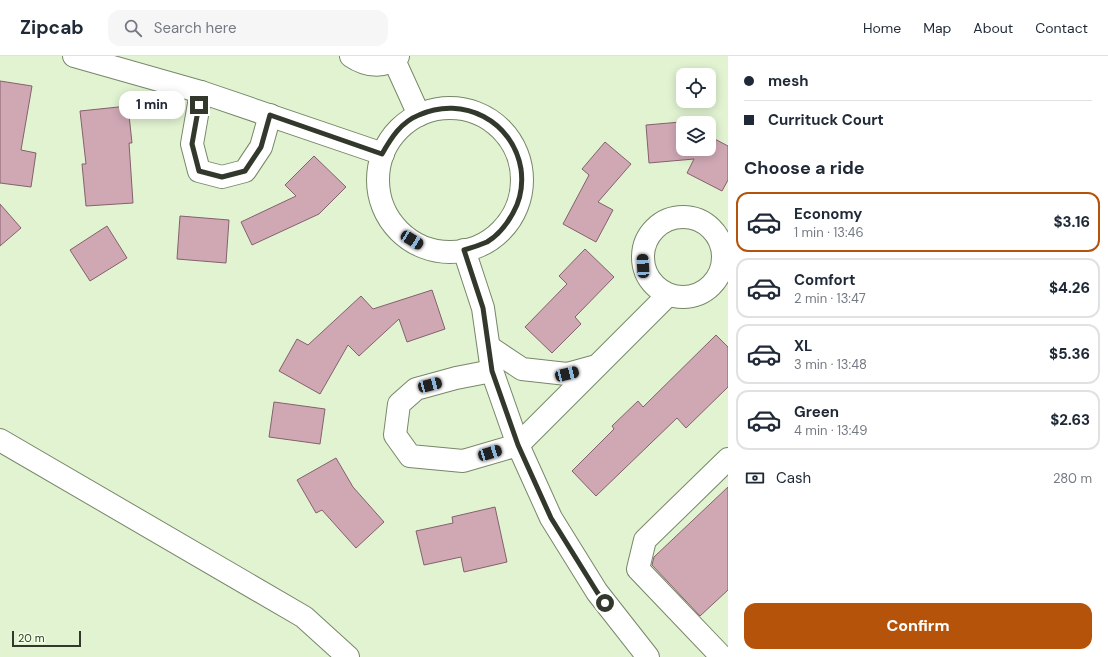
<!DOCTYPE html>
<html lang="en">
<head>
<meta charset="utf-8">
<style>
	:root { --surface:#fff; --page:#f6f6f7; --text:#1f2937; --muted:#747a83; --line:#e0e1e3; --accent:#b45309 }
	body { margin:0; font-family:"DM Sans",sans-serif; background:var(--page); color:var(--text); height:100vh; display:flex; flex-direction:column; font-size:15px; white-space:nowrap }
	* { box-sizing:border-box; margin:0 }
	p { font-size:13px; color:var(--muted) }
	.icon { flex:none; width:22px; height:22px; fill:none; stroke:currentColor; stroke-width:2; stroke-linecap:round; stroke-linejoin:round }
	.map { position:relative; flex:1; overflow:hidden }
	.details { display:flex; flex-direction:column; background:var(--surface); width:380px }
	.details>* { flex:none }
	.top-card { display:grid; align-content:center; height:88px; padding:0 16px; background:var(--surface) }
	.controls { position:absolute; left:676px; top:12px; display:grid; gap:8px }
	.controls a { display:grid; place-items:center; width:40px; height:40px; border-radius:8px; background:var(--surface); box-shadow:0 2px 10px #0003; font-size:20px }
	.scale { position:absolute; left:12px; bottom:10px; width:69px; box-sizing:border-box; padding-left:4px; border:2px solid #32392c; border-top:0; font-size:11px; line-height:14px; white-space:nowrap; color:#32392c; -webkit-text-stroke:3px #f1ffe4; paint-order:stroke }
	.end { position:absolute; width:18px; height:18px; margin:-9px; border:5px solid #32392c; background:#fff; box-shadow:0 0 0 2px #fff }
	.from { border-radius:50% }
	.bubble { position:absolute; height:28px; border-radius:12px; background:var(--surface); box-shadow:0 2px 10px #0003; font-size:13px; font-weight:800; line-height:28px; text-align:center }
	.car { position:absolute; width:12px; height:24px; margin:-12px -6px; border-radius:5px; box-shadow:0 0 3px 1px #0007; background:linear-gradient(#222 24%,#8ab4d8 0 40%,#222 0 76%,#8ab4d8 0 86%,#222 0) }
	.top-card b { display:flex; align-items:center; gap:14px; height:38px; font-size:15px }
	.top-card b+b { border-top:1px solid var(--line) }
	.top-card i { width:10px; height:10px; background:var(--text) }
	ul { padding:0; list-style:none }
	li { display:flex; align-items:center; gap:12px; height:60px; margin:0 8px 6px; padding:0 8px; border:2px solid var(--line); border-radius:12px }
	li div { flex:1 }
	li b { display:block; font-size:15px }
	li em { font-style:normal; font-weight:800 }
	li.current { border-color:var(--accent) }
	li>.icon { width:36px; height:36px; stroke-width:1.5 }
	h2 { padding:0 16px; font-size:18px; line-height:48px }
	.pay { display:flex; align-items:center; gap:10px; height:44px; padding:0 16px; font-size:15px }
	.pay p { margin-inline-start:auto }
	.action { display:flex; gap:8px; margin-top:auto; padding:8px 16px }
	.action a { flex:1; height:46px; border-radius:12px; background:var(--accent); color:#fff; font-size:16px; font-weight:800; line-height:46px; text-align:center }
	header { display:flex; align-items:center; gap:24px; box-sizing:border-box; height:56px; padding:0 20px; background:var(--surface); border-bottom:1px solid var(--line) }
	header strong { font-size:19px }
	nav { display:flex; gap:22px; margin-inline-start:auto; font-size:14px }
	.search { width:280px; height:36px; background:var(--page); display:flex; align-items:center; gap:10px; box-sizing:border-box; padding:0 14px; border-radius:12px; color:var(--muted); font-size:15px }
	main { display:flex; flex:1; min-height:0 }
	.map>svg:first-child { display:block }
	.building { fill:#cfa8b4; stroke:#84616c }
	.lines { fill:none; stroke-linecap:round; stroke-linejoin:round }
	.minor-casing { stroke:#778768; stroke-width:24 }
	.minor { stroke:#fff; stroke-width:22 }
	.route { stroke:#32392c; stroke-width:5 }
</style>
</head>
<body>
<header>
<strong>Zipcab</strong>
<div class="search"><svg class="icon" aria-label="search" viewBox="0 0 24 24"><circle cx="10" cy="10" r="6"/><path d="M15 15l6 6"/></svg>Search here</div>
<nav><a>Home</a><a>Map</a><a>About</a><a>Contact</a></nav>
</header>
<main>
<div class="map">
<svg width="728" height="601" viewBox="0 0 728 601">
	<rect width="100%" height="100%" fill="#e1f3d1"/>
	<!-- building -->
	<g class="building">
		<path d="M0 25 32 30 21 94 36 97 31 131 0 127Z"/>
		<path d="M128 50 132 87H129L133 147 86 150 82 108H86L80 55Z"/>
		<path d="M681 66 683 67V93H709V80L728 90V124L722 135 687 117 694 103 649 107 646 69Z"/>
		<path d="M605 86 631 108 598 146 613 154 596 186 563 168 589 119 582 113Z"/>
		<path d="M314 100 346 131 319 158 252 189 241 166 296 140 285 129Z"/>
		<path d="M0 148 21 172 0 190Z"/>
		<path d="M180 160 229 164 226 207 177 203Z"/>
		<path d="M107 170 127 202 90 225 70 194Z"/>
		<path d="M585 193 614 221 575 261 581 268 552 297 525 271 567 228 559 220Z"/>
		<path d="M432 234 445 273 407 286 399 263 359 300 348 289 320 338 279 315 297 283 308 289 361 240 373 253Z"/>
		<path d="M716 279 728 291V331L686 372 677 362 596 440 572 415 614 373 612 370 638 345 643 351Z"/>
		<path d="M274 346 325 353 320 388 269 381Z"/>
		<path d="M336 402 353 431 384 466 356 492 322 454 316 457 297 424Z"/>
		<path d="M728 431V534L700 560 652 509 654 501Z"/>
		<path d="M495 451 507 506 464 516 461 501 424 509 416 475 453 467 452 461Z"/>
	</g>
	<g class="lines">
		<defs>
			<g id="minor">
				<path d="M74 0 201 36 383 98"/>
				<path d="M351 0C366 10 384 13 398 0"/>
				<path d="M394 4 419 59"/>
				<path d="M201 36 192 88 199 115 222 121 245 115 261 91 270 59"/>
				<circle cx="450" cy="124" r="72"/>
				<circle cx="683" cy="201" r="40"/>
				<path d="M464 194 483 252 492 315 518 389 551 462 597 536 648 601"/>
				<path d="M489 291 522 313 567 318 596 310"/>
				<path d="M492 315 456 322 416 333 399 348 395 379 410 400 463 405 518 389 668 239"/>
				<path d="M0 384 304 561 348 601"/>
				<path d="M722 601 638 513 645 484 728 403"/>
			</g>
		</defs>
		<!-- minor casing -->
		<use href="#minor" class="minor-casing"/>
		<!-- minor -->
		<use href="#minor" class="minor"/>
	</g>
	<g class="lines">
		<!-- route -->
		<path class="route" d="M199 49 192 88 199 115 222 121 245 115 261 91 270 59 382 98C391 82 401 66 419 59 463 39 513 65 521 113 523 128 521 143 513 157 507 168 499 179 487 186 480 189 471 192 464 194L483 252 492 315 518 389 551 462 597 536 605 547"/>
	</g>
</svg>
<div class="controls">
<a><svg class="icon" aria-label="locate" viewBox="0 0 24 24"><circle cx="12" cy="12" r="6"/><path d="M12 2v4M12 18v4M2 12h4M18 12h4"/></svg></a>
<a><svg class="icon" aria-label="layers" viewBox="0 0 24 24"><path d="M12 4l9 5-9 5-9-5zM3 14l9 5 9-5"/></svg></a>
</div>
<div class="scale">20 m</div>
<i class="end from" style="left:605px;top:547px"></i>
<i class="end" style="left:199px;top:49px"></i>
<div class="bubble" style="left:119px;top:35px;width:66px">1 min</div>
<i class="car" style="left:412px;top:184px;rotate:122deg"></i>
<i class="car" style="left:643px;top:210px;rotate:357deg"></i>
<i class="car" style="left:567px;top:318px;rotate:76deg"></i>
<i class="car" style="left:430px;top:329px;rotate:75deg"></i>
<i class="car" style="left:490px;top:397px;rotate:73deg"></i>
</div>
<section class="details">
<div class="top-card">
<b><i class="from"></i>mesh</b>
<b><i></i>Currituck Court</b>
</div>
<h2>Choose a ride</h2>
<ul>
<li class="current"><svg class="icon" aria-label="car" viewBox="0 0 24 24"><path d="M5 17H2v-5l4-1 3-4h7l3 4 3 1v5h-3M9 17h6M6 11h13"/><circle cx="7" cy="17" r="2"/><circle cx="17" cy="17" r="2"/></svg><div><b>Economy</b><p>1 min · 13:46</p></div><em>$3.16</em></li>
<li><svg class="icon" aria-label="car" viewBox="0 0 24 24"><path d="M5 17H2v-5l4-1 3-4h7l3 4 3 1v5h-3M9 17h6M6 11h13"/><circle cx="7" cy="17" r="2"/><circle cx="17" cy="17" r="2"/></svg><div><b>Comfort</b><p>2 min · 13:47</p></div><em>$4.26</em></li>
<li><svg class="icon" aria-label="car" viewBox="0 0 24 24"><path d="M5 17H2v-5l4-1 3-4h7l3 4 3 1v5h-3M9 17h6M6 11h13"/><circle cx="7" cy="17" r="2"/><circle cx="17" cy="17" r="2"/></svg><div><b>XL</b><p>3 min · 13:48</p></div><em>$5.36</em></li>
<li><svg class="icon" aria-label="car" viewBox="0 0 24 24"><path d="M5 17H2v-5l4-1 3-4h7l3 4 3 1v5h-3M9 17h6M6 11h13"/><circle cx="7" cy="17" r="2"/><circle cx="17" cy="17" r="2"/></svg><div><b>Green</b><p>4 min · 13:49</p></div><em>$2.63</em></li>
</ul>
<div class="pay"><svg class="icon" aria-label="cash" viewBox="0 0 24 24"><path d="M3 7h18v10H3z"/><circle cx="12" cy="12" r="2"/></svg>Cash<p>280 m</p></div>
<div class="action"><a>Confirm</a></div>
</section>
</main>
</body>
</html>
